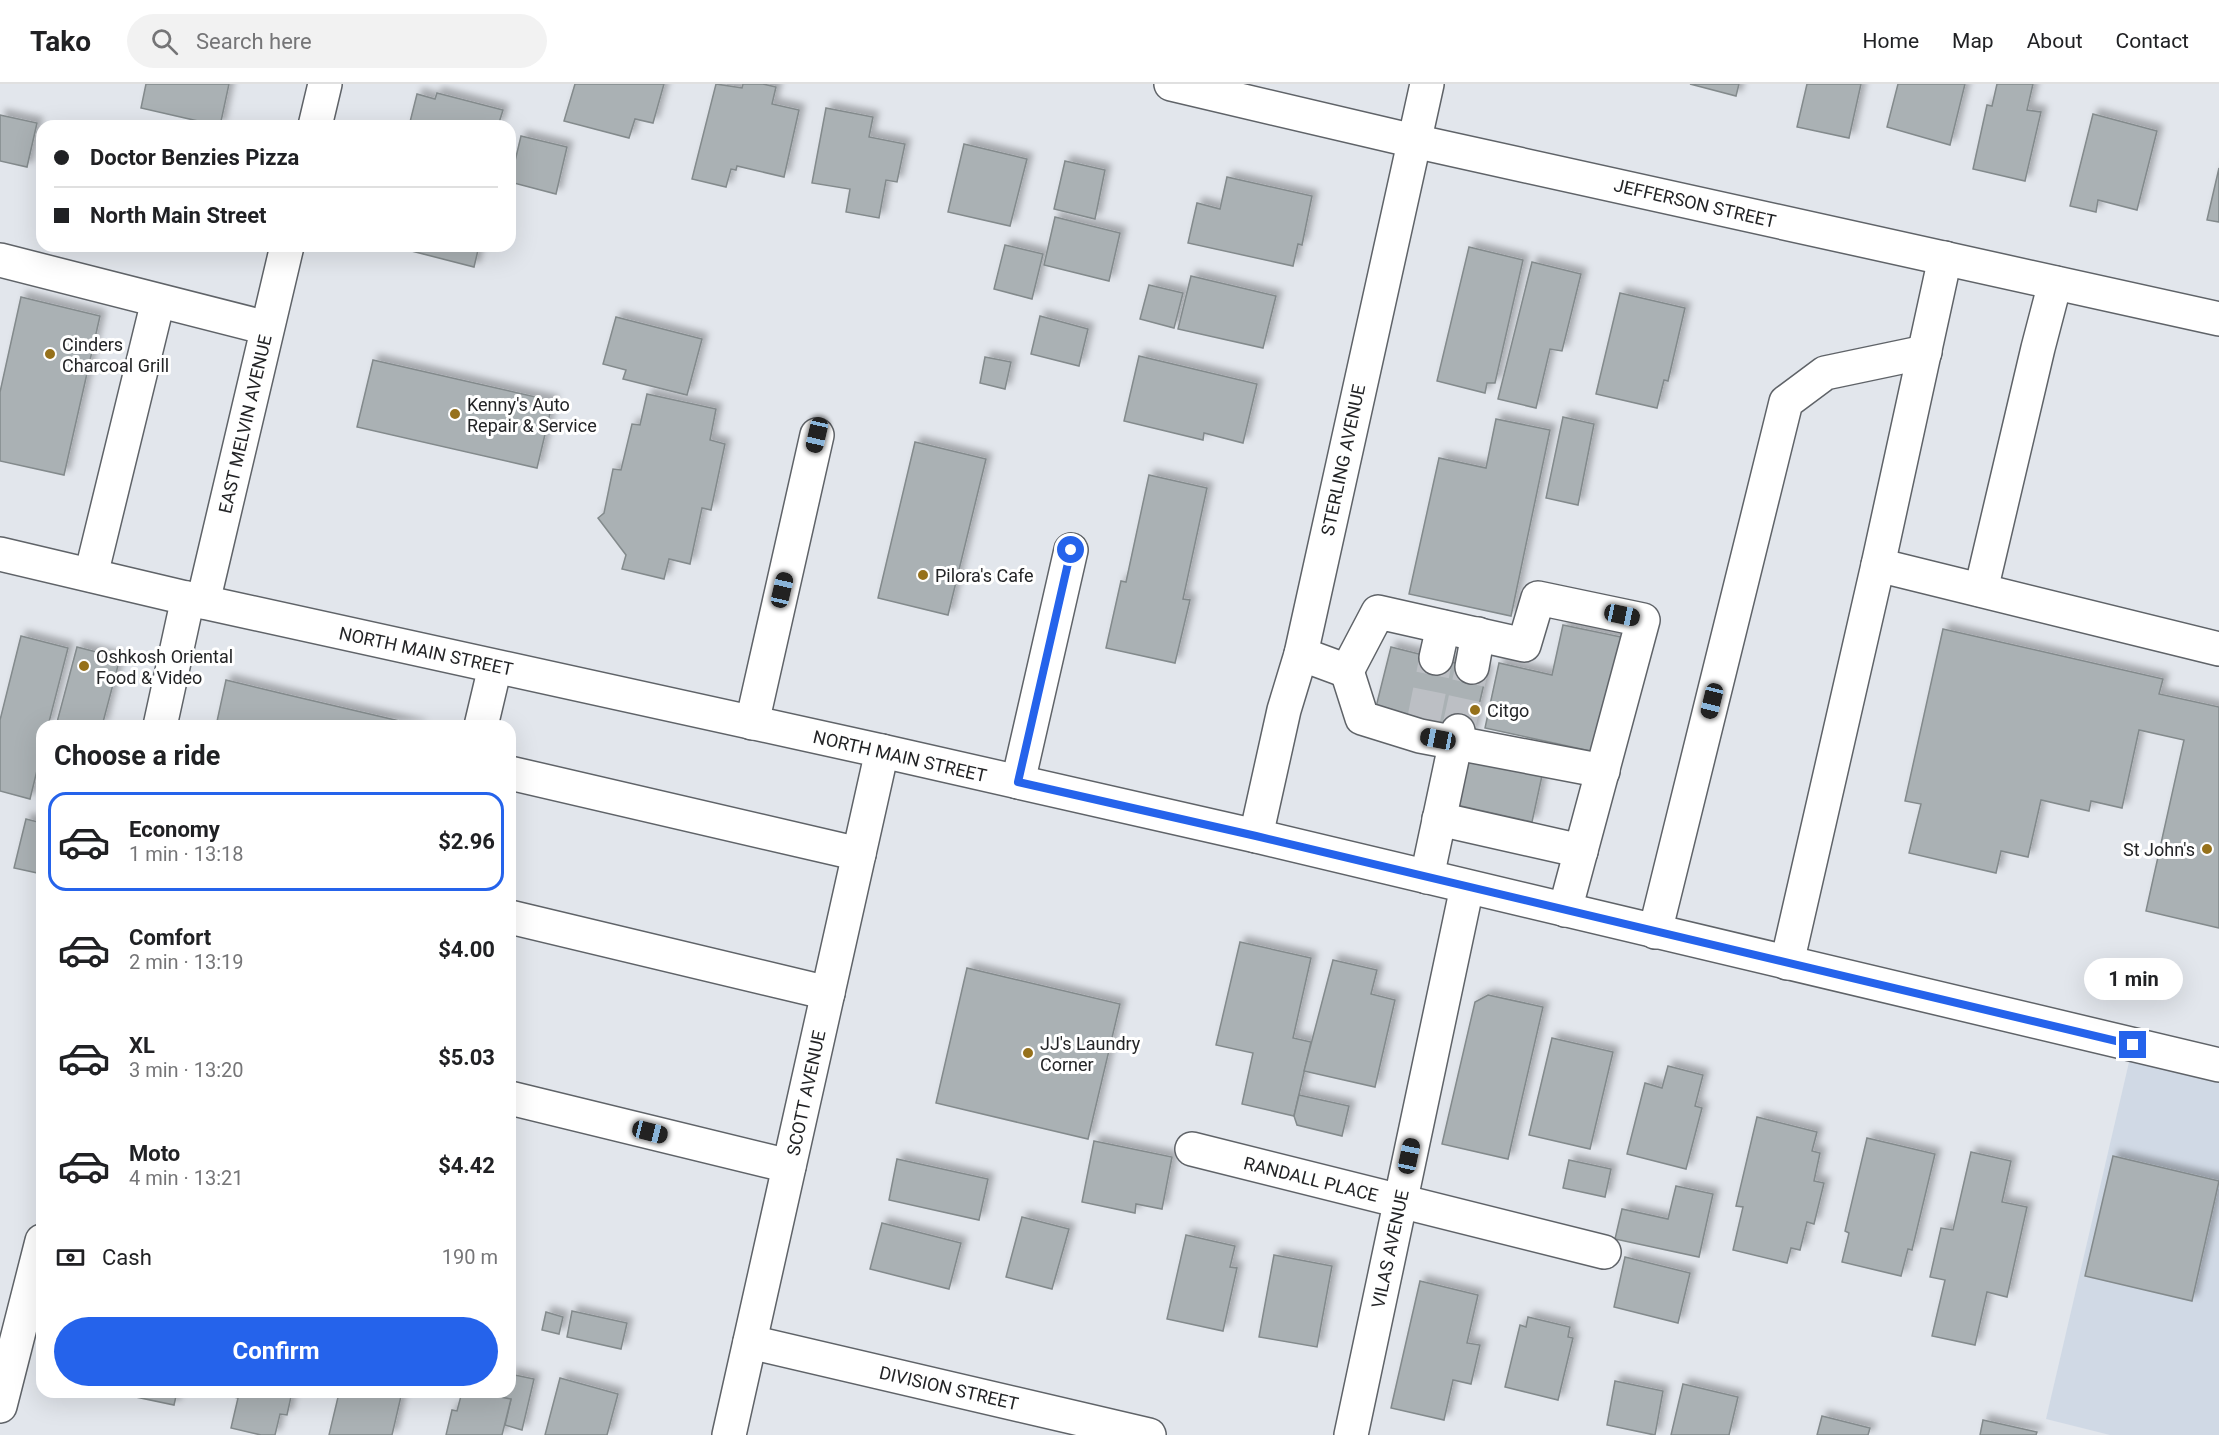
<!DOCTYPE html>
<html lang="en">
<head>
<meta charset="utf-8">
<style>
	:root { --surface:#fff; --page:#f2f2f2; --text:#202124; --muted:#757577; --line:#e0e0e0; --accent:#2563eb }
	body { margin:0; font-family:Roboto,sans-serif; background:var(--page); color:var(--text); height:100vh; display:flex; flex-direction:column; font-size:22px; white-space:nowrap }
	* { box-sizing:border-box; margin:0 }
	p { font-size:20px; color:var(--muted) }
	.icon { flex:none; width:33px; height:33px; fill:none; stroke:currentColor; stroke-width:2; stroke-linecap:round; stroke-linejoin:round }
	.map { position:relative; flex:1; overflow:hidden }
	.side { position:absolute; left:36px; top:636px; width:480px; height:678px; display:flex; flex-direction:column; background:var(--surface); border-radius:18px; box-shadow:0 6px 24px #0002 }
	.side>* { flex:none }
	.banner { position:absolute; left:36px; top:36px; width:480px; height:132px; border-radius:18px; box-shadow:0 6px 24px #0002; display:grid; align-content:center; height:132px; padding:0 18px; background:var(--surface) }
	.end { position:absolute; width:27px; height:27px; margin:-14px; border:8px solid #2563eb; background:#fff; box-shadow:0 0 0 3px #fff }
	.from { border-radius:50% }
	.bubble { position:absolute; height:42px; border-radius:21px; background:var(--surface); box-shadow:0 6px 24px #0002; font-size:20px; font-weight:700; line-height:42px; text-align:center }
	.car { position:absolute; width:18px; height:36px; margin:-18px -9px; border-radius:8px; box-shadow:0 0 4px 2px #0007; background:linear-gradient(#222 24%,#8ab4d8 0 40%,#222 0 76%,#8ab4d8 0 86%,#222 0) }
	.banner b { display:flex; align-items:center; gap:21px; height:57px; font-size:22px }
	.banner b+b { border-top:2px solid var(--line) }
	.banner i { width:15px; height:15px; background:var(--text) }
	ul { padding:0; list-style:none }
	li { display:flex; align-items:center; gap:18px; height:99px; margin:0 12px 9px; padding:0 6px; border:3px solid transparent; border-radius:18px }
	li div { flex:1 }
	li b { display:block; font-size:22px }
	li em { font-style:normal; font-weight:700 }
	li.active { border-color:var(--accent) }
	li>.icon { width:54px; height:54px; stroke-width:1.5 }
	h2 { padding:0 18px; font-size:27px; line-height:72px }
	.pay { display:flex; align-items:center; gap:15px; height:66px; padding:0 18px; font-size:22px }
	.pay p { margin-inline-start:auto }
	.primary-button { display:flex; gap:12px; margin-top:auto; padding:12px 18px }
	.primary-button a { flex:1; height:69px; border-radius:36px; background:var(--accent); color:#fff; font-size:24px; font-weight:700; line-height:69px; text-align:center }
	header { display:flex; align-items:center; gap:36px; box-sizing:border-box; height:84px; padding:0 30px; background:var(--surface); border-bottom:2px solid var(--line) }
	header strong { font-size:28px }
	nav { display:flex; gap:33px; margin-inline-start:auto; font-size:21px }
	.search { width:420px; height:54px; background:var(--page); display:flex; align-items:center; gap:15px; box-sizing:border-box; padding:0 21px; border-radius:33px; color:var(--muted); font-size:22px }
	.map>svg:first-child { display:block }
	.built { fill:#d0d9e5 }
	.building { fill:#aab1b4; stroke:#838a8c; stroke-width:1.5; filter:url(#shadow) }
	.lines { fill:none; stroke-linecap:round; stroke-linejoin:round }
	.minor-tunnel { stroke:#bcbfc4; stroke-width:33; stroke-dasharray:33 16; stroke-linecap:butt }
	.minor-casing { stroke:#5f6368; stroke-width:36 }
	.major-casing { stroke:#5f6368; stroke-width:36 }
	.minor { stroke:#fff; stroke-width:33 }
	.major { stroke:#fff; stroke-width:33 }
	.route { stroke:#2563eb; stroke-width:8 }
	.poi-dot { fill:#96711b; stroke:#fff; stroke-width:2 }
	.labels { text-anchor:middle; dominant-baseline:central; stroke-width:6; stroke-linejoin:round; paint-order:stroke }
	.street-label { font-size:18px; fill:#232426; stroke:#fff }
	.poi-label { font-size:18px; fill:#232426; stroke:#fff; text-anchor:start }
</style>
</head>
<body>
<header>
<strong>Tako</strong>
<div class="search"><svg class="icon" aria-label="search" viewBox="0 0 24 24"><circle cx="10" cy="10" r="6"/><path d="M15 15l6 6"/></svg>Search here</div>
<nav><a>Home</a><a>Map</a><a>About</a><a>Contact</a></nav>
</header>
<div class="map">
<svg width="2219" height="1351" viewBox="0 0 2219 1351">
	<defs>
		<filter id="shadow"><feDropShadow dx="5.5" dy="-5.5" stdDeviation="3" flood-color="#0004"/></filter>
	</defs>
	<rect width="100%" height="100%" fill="#e2e6ec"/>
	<!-- built -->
	<path class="built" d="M2133 961 2219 981V1351H2110L2046 1335Z"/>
	<!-- building -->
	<g class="building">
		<path d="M146 0H229L220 42 141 24Z"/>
		<path d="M575 0H664L653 39 635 35 629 54 564 37Z"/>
		<path d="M716 0 742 4 743 0H763L776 3 772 20 799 26 784 93 737 82 736 86 731 85 726 103 692 95Z"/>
		<path d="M1690 0H1739L1736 12Z"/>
		<path d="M1807 0H1861L1849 54 1797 43Z"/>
		<path d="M1898 0H1965L1950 61 1887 43Z"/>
		<path d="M1997 0H2033L2027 26 2041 28 2025 97 1973 85 1987 21 1992 22Z"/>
		<path d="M437 9 503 26 498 42H409L417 10 435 15Z"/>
		<path d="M826 24 873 33 869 53 905 60 897 98 886 96 879 134 846 128 850 105 812 99Z"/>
		<path d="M2093 30 2157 47 2137 126 2098 116 2096 128 2070 122Z"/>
		<path d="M0 31 37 39 27 83 0 77Z"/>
		<path d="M521 52 567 63 556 110 510 98Z"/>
		<path d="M964 60 1027 75 1010 142 948 128Z"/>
		<path d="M1065 77 1105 86 1095 135 1054 125Z"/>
		<path d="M2219 84V138L2207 136Z"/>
		<path d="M1227 93 1312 112 1302 161 1298 160 1293 182 1188 159 1197 119 1220 125Z"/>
		<path d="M1055 133 1120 149 1109 197 1044 181Z"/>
		<path d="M1005 161 1043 170 1032 215 994 205Z"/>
		<path d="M392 162H479L474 183Z"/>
		<path d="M1469 163 1523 176 1495 299H1487L1485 309 1437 297Z"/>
		<path d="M1532 178 1581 190 1562 267 1550 265 1536 324 1498 315Z"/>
		<path d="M1191 192 1276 212 1263 264 1178 245Z"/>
		<path d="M1149 201 1183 209 1174 244 1140 235Z"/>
		<path d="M1620 209 1685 224 1668 297 1664 296 1657 324 1596 310Z"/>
		<path d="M21 213 100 232 64 391 0 377V308Z"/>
		<path d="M1040 232 1088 245 1079 282 1031 270Z"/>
		<path d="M616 233 702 255 687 311 623 295 626 286 603 280Z"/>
		<path d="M1139 272 1257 300 1243 359 1204 349 1203 356 1124 337Z"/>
		<path d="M985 273 1011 278 1005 305 980 299Z"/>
		<path d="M373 276 553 317 537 384 357 343Z"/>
		<path d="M647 310 716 325 710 356 725 360 711 426 702 424 690 480 669 475 664 495 622 485 626 471 598 434 604 429 613 385 621 386 632 340 640 341Z"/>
		<path d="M1563 333 1594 340 1578 421 1546 414Z"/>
		<path d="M1496 335 1550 346 1511 532 1409 510 1439 374 1486 384Z"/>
		<path d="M915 358 986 375 948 531 878 514Z"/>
		<path d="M1149 391 1207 404 1183 515 1190 516 1175 579 1106 564 1121 497 1126 498Z"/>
		<path d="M1563 541 1621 553 1595 668 1485 644 1499 579 1552 591Z"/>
		<path d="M1943 545 2163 595 2159 610 2219 623V844L2146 827 2184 656 2139 646 2122 724 2091 717 2089 727 2041 716 2028 773 2001 767 1996 789 1909 769 1921 720 1905 717Z"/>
		<path d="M21 552 68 564 48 642H42V666L30 715 0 707V636Z"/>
		<path d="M77 563 120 574 102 642H56Z"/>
		<path d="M1391 563 1487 587 1472 651 1375 627Z"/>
		<path d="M226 596 284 610 421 642H216Z"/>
		<path d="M1464 669 1543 687 1532 738 1452 720Z"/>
		<path d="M26 735 42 739V790L14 784Z"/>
		<path d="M1240 858 1311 874 1293 954 1311 958 1294 1032 1242 1020 1253 969 1216 961Z"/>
		<path d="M1333 876 1377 886 1371 910 1395 916 1375 1003 1304 987Z"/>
		<path d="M967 884 1120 920 1088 1055 936 1019Z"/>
		<path d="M1488 911 1543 923 1508 1075 1442 1060 1475 918Z"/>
		<path d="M1552 954 1613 968 1590 1065 1529 1051Z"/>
		<path d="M1668 982 1703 991 1695 1022 1702 1024 1686 1085 1627 1070 1645 999 1662 1004Z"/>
		<path d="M1299 1011 1349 1022 1342 1052 1297 1041 1294 1032Z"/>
		<path d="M1757 1033 1817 1048 1812 1067 1820 1069 1814 1097 1824 1099 1814 1140 1807 1138 1800 1166 1791 1164 1787 1179 1733 1166 1743 1123 1736 1122Z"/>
		<path d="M1867 1054 1935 1070 1912 1166 1908 1165 1901 1192 1842 1178 1849 1149 1845 1147Z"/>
		<path d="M1094 1057 1172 1073 1162 1125 1136 1120 1135 1129 1082 1118Z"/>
		<path d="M1971 1068 2011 1077 2002 1118 2027 1123 2007 1213 1987 1208 1975 1261 1932 1252 1945 1196 1930 1193 1941 1144 1953 1146Z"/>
		<path d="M2113 1072 2219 1097 2192 1217 2085 1192Z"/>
		<path d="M897 1075 988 1095 979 1136 889 1116Z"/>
		<path d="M1569 1076 1611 1085 1605 1113 1563 1104Z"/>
		<path d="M1676 1102 1713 1110 1699 1173 1615 1155 1622 1125 1668 1135Z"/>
		<path d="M1022 1133 1069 1145 1052 1205 1006 1193Z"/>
		<path d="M882 1139 961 1159 949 1205 870 1185Z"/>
		<path d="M1186 1151 1235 1162 1230 1183 1237 1184 1223 1247 1167 1235Z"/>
		<path d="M1274 1171 1332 1182 1317 1263 1259 1253Z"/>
		<path d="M1625 1173 1690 1189 1678 1239 1614 1223Z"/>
		<path d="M1420 1197 1478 1211 1467 1259 1480 1261 1471 1300 1453 1296 1444 1336 1391 1324Z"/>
		<path d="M572 1227 627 1239 621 1265 567 1253Z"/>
		<path d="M546 1228 563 1233 559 1250 542 1246Z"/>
		<path d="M1528 1233 1570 1243 1568 1253 1573 1254 1558 1316 1505 1303 1520 1241 1526 1243Z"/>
		<path d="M510 1290 534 1295 522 1346 505 1341 511 1315 499 1313 500 1308H510Z"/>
		<path d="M560 1294 618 1310 607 1351H545Z"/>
		<path d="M1615 1297 1663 1307 1655 1351 1607 1341Z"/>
		<path d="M1683 1300 1738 1313 1729 1351H1671Z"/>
		<path d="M112 1308H177L174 1321Z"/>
		<path d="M221 1308H292L287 1331 280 1330 275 1351H261L231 1344 238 1314 220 1310Z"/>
		<path d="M336 1308H402L392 1351H329L339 1309Z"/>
		<path d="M462 1308H500L499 1313 511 1315 502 1351H446L452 1326 457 1327Z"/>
		<path d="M1822 1332 1870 1344 1868 1351H1817Z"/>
		<path d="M1983 1336 2037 1348 2036 1351H1980Z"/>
	</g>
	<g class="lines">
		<!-- minor-tunnel -->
		<g class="minor-tunnel">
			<path d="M1423 639 1436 574"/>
			<path d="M1458 647 1472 583"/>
		</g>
		<defs>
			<g id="minor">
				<path d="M1171 0 1414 57 2219 235"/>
				<path d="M315 42 325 0"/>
				<path d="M0 176 267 244"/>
				<path d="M1878 481 2219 565"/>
				<path d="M91 491 158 217"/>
				<path d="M1981 506 2038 264 2055 199"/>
				<path d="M203 518 287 162"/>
				<path d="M1301 570 1347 587 1378 528 1524 561 1538 514 1643 536 1565 826"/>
				<path d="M1436 574 1443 543"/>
				<path d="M1472 583 1478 550"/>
				<path d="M1347 587 1362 634 1420 652 1603 687"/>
				<path d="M752 639 817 351"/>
				<path d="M160 642 188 514"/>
				<path d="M481 642 495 583"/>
				<path d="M510 689 859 770"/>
				<path d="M1018 698 1071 466"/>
				<path d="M1439 735 1581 767"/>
				<path d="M1256 752 1284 626 1301 570 1427 0"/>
				<path d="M1427 793 1458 647"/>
				<path d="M510 833 828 909"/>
				<path d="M1655 848 1786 318 1825 289 1925 268"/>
				<path d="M1787 879 1878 481 1945 174"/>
				<path d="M510 1014 789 1082"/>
				<path d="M1192 1065 1604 1168"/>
				<path d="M750 1258 1149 1351"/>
				<path d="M0 1322 42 1157"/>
				<path d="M729 1351 882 667"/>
				<path d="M1351 1351 1467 803"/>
			</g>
			<path id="major" d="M0 470 203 518 882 667 1256 752 2219 981"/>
		</defs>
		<!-- minor casing -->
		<use href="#minor" class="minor-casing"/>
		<!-- major casing -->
		<use href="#major" class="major-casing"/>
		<!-- minor -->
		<use href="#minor" class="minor"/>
		<!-- major -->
		<use href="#major" class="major"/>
	</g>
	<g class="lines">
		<!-- route -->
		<path class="route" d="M1071 466 1018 698 1256 752 2133 961"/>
	</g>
	<!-- markers -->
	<g class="poi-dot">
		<circle cx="50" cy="270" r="6"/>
		<circle cx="455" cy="330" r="6"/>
		<circle cx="923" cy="491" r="6"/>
		<circle cx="84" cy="582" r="6"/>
		<circle cx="1475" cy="626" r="6"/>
		<circle cx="2207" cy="765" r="6"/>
		<circle cx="1028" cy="969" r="6"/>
	</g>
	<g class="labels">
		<!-- street labels -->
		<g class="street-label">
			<text transform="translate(1695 119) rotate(13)">JEFFERSON STREET</text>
			<text transform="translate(245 340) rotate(-77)">EAST MELVIN AVENUE</text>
			<text transform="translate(1343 376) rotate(-78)">STERLING AVENUE</text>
			<text transform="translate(426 567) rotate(12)">NORTH MAIN STREET</text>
			<text transform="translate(900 672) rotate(13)">NORTH MAIN STREET</text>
			<text transform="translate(806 1009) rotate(-78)">SCOTT AVENUE</text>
			<text transform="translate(1311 1095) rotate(14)">RANDALL PLACE</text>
			<text transform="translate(1390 1165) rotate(-78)">VILAS AVENUE</text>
			<text transform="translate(949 1304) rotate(13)">DIVISION STREET</text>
		</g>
		<!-- poi labels -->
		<g class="poi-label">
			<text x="62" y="260">Cinders<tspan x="62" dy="21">Charcoal Grill</tspan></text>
			<text x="467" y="320">Kenny's Auto<tspan x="467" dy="21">Repair &amp; Service</tspan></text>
			<text x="935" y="491">Pilora's Cafe</text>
			<text x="96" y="572">Oshkosh Oriental<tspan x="96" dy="21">Food &amp; Video</tspan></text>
			<text x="1487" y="626">Citgo</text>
			<text x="2195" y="765" text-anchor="end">St John's</text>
			<text x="1040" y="959">JJ's Laundry<tspan x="1040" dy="21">Corner</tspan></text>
		</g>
	</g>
</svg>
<i class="end from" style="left:1071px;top:466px"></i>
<i class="end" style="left:2133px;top:961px"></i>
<div class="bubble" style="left:2084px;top:874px;width:99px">1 min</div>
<i class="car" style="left:817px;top:351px;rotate:193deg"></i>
<i class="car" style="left:782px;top:506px;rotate:13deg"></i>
<i class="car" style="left:1622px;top:531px;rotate:102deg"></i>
<i class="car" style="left:1712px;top:617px;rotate:194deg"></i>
<i class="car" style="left:1438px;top:655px;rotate:281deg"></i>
<i class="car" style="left:650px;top:1048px;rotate:104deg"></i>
<i class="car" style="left:1409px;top:1072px;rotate:12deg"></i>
<div class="banner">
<b><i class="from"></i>Doctor Benzies Pizza</b>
<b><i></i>North Main Street</b>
</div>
<section class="side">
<h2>Choose a ride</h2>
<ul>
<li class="active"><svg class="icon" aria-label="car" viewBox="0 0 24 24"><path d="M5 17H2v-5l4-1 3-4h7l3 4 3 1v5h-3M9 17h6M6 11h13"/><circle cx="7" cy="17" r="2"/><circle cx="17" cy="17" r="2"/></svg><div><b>Economy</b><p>1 min · 13:18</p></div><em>$2.96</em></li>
<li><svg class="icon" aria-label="car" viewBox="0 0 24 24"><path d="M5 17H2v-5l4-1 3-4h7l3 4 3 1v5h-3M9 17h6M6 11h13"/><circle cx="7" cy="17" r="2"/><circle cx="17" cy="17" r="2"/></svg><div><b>Comfort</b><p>2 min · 13:19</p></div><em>$4.00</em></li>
<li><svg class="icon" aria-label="car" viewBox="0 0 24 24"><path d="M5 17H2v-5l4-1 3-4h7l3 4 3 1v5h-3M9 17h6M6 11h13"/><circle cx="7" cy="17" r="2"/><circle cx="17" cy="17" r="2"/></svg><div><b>XL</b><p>3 min · 13:20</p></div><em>$5.03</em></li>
<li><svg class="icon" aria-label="car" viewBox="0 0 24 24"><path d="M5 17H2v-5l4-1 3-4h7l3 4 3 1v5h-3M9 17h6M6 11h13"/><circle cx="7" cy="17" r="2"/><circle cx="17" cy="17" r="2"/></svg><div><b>Moto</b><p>4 min · 13:21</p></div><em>$4.42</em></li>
</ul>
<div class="pay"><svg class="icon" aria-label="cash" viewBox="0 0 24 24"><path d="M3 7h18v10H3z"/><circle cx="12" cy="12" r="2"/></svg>Cash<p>190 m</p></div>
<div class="primary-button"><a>Confirm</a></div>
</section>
</div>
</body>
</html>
